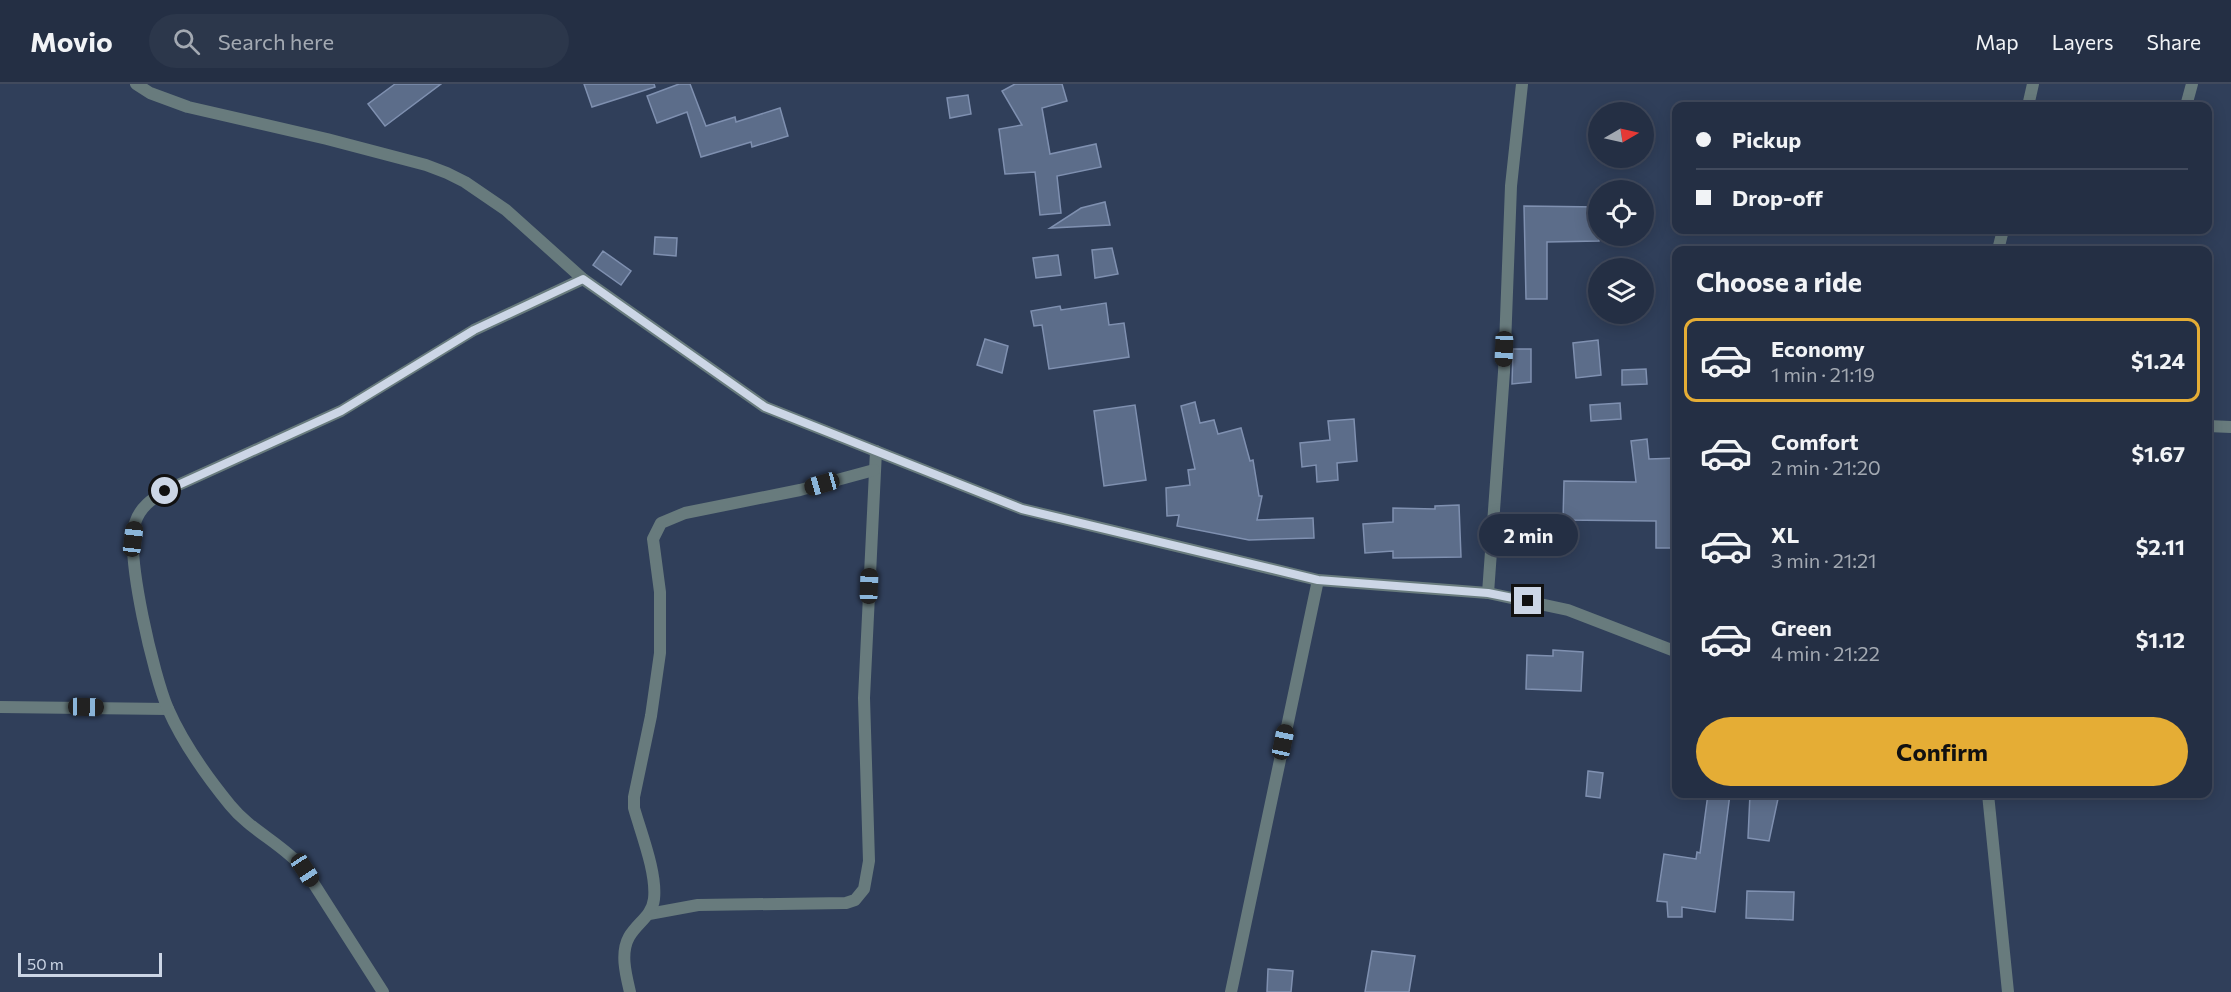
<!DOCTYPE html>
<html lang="en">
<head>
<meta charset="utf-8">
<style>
	:root { --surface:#242f44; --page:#2c374b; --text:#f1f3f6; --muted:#a3a9b2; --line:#414a5d; --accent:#e5ad35 }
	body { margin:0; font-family:Commissioner,sans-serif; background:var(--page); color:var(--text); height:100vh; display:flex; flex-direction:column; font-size:22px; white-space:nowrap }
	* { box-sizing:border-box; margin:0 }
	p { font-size:20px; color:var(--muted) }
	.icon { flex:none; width:33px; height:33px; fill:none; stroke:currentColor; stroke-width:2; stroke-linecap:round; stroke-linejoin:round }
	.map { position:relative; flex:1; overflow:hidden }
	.panel { position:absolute; left:1672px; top:162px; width:540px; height:552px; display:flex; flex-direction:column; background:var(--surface); border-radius:12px; box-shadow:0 3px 15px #0003,0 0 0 2px var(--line) }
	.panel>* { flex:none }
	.top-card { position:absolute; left:1672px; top:18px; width:540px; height:132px; border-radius:12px; box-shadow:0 3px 15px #0003,0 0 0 2px var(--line); display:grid; align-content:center; height:132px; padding:0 24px; background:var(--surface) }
	.needle { width:39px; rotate:81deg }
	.tools { position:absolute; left:1588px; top:18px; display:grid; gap:12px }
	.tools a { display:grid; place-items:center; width:66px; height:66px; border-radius:50%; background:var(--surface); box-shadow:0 3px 15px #0003,0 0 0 2px var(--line); font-size:30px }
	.scale { position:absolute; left:18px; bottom:15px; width:144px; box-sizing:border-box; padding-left:6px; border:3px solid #ccd6e6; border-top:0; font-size:16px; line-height:21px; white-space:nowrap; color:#ccd6e6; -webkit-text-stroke:4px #303f5a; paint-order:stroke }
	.end { position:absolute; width:27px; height:27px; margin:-14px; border:8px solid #ccd6e6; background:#111; box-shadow:0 0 0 3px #111 }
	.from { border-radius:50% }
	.bubble { position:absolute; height:42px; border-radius:21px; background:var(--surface); box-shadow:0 3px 15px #0003,0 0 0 2px var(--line); font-size:20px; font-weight:700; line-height:42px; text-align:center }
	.car { position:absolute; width:18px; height:36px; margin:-18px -9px; border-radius:8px; box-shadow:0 0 4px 2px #0007; background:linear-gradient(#222 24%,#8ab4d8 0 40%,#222 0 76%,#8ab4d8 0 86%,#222 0) }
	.top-card b { display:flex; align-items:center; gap:21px; height:57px; font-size:22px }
	.top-card b+b { border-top:2px solid var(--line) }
	.top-card i { width:15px; height:15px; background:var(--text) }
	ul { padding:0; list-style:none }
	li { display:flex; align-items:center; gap:18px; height:84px; margin:0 12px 9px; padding:0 12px; border:3px solid transparent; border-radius:12px }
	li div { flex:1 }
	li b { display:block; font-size:22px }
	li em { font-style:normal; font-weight:700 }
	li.selected { border-color:var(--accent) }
	li>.icon { width:54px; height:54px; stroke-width:1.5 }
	h2 { padding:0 24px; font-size:27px; line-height:72px }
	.cta { display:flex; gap:12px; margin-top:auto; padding:12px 24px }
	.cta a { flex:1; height:69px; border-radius:36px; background:var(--accent); color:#111; font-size:24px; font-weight:700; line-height:69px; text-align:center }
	header { display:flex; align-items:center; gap:36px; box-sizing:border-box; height:84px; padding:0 30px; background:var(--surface); border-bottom:2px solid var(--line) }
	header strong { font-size:28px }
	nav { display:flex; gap:33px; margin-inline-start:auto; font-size:21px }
	.search { width:420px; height:54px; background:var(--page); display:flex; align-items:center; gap:15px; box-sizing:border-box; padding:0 21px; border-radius:33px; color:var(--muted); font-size:22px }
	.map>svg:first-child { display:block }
	.building { fill:#5c6d8a; stroke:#7f90b0; stroke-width:1.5 }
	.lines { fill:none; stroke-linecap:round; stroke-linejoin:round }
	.street { stroke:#687b7d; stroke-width:12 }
	.route { stroke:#ccd6e6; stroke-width:8 }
</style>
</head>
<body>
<header>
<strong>Movio</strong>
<div class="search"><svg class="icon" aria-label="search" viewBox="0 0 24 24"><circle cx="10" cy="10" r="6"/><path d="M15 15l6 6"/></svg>Search here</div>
<nav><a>Map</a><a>Layers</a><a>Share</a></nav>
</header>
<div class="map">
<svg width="2231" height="908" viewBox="0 0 2231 908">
	<rect width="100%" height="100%" fill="#303f5a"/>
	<!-- building -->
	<g class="building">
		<path d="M395 0H441L385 42 368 20Z"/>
		<path d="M584 0H654L655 3 592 23Z"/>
		<path d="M679 0H690L706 42 735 33 736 38 780 24 788 52 752 63 751 58 701 73 687 28 657 39 647 12Z"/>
		<path d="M1015 0H1062L1067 17 1042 24 1050 70 1096 60 1101 83 1057 92 1061 129 1040 131 1035 88 1005 90 999 45 1022 41 1002 7Z"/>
		<path d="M968 11 971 30 950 34 947 14Z"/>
		<path d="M1105 118 1110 141 1050 144 1081 124Z"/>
		<path d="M1524 122 1599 123V157L1547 158V215H1526Z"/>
		<path d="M655 153 677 154 676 172 654 170Z"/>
		<path d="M1112 164 1118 190 1095 194 1092 166Z"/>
		<path d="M603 167 631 187 621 201 593 181Z"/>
		<path d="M1058 171 1061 191 1036 194 1033 174Z"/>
		<path d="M1106 219 1109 241 1124 239 1129 273 1049 285 1042 241 1034 242 1031 227 1060 222 1061 226Z"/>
		<path d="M985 255 1008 262 1002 289 977 281Z"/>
		<path d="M1598 256 1601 291 1576 294 1573 259Z"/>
		<path d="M1513 265H1531V298L1512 300Z"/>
		<path d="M1646 285 1647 300 1622 301V286Z"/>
		<path d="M1195 318 1200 339 1214 336 1218 350 1241 344 1250 377 1253 376 1259 412H1262L1257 436 1313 434 1314 454 1249 456 1177 442 1179 431 1167 432 1166 404 1190 401 1188 386 1195 385 1181 322Z"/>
		<path d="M1620 319 1621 335 1591 337 1590 321Z"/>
		<path d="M1135 321 1146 396 1104 402 1094 327Z"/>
		<path d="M1354 335 1357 377 1337 379 1338 396 1317 398 1316 381 1302 383 1300 359 1330 356 1328 337Z"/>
		<path d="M1647 355 1649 375 1677 374V464H1656V437L1563 436 1564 397 1636 398 1631 357Z"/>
		<path d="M1459 421 1461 473 1393 474V467L1365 469 1363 440 1393 438V424L1435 425V422Z"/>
		<path d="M1553 566 1583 568 1581 607 1526 605 1527 571 1553 572Z"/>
		<path d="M1588 687 1603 689 1600 714 1586 712Z"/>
		<path d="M1708 710H1730L1715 828 1682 823V833H1668L1667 818 1657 817 1664 770 1696 775 1697 768 1700 769Z"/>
		<path d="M1750 710H1779L1769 757 1748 754Z"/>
		<path d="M1747 807 1794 808 1793 836 1746 834Z"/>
		<path d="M1372 867 1415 872 1409 908H1365Z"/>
		<path d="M1268 885 1293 887 1291 908H1267Z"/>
	</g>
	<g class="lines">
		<!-- street -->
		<g class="street">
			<path d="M136 0 150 9 188 23 327 55 426 81 447 89 465 98 506 126 583 195 765 323 1022 425 1318 496 1488 509 1568 526 1677 568"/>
			<path d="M2028 22 2033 0"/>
			<path d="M2186 22 2192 0"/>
			<path d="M1998 166 2003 146"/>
			<path d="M2208 342 2231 343"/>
			<path d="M1488 509 1504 288 1511 102 1522 0"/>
			<path d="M0 623 168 625"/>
			<path d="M1988 710 2008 908"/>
			<path d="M649 830 698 821 846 819 855 816 864 805 869 777 864 614 876 367"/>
			<path d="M383 908 305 786C283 760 251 747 230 721 208 694 182 657 168 625 154 593 125 471 135 439 140 423 152 415 165 407L341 327 474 246 583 195"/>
			<path d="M630 908C626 891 620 869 629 853 637 839 652 832 654 815 657 789 641 749 634 724V713L651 632 660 569V508L653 455 661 439 685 429 800 406 874 386"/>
			<path d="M1231 908 1318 496"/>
		</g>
	</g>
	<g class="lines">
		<!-- route -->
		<path class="route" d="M165 407 341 327 474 246 583 195 765 323 1022 425 1318 496 1488 509 1528 517"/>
	</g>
</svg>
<div class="tools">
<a><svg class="needle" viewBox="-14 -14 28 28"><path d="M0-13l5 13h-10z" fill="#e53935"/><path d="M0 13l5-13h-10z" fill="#a3a9b2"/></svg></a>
<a><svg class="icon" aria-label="locate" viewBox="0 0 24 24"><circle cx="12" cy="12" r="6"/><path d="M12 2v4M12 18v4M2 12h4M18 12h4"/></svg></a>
<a><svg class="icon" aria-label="layers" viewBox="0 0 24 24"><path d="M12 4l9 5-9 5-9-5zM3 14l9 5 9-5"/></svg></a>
</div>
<div class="scale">50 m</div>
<i class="end from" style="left:165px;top:407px"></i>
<i class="end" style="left:1528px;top:517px"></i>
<div class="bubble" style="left:1479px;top:430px;width:99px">2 min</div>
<i class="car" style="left:1504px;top:265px;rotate:182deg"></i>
<i class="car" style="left:822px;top:400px;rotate:254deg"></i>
<i class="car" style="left:133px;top:455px;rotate:7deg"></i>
<i class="car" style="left:869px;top:502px;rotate:2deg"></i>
<i class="car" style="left:86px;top:623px;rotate:91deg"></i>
<i class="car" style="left:1283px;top:658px;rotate:12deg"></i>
<i class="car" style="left:305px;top:786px;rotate:147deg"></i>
<div class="top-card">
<b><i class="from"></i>Pickup</b>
<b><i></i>Drop-off</b>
</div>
<section class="panel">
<h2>Choose a ride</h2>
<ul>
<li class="selected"><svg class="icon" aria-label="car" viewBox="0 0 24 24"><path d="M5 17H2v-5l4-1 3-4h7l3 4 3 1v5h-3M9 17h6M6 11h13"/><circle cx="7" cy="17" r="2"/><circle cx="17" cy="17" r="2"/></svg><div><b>Economy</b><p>1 min · 21:19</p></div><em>$1.24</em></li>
<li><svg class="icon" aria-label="car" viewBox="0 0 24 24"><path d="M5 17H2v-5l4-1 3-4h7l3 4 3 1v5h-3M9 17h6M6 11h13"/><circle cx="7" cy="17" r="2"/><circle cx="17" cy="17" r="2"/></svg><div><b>Comfort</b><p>2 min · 21:20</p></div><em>$1.67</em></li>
<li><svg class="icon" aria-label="car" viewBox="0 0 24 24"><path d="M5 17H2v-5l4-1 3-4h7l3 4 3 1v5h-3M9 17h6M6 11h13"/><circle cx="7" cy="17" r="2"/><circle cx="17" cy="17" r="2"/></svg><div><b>XL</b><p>3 min · 21:21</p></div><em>$2.11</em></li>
<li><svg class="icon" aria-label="car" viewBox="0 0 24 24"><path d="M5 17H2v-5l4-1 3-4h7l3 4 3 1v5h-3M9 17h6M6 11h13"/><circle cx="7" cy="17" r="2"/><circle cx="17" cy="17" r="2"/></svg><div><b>Green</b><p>4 min · 21:22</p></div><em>$1.12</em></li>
</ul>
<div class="cta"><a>Confirm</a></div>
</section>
</div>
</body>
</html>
